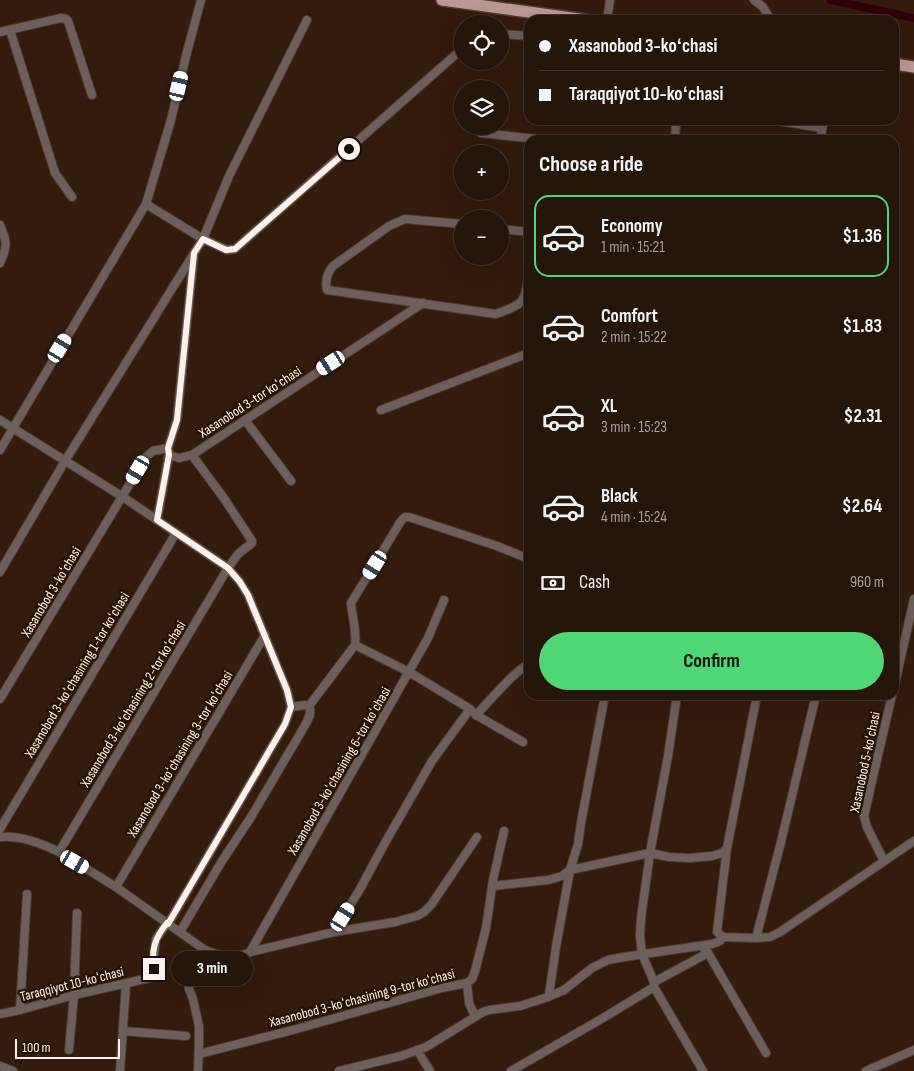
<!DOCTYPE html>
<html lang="en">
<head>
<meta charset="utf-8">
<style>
	:root { --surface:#261509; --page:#2e1e12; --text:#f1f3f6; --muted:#a49f9c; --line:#42342a; --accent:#4fd675 }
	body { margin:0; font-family:"Sofia Sans Condensed",sans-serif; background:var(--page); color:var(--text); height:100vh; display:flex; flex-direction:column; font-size:19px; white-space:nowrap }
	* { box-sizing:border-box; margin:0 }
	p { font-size:16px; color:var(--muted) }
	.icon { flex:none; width:28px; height:28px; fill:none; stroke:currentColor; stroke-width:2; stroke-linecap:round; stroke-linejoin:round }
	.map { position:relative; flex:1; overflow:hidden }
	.panel { position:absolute; left:524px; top:135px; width:375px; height:565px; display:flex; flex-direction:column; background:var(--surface); border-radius:15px; box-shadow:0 5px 20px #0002,0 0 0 1px var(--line) }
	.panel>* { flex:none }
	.banner { position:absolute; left:524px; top:15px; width:375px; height:110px; border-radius:15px; box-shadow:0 5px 20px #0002,0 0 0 1px var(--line); display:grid; align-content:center; height:110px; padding:0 15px; background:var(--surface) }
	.controls { position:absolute; left:454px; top:15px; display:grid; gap:10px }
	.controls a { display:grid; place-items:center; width:55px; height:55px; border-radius:50%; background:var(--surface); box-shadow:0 5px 20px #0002,0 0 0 1px var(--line); font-size:25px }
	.scale { position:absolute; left:15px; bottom:12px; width:105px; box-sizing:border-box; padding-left:5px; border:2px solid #fff1e9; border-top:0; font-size:14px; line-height:18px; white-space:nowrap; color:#fff1e9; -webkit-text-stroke:4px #291304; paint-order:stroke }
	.end { position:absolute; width:22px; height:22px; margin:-11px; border:6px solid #fff1e9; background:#111; box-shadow:0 0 0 2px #111 }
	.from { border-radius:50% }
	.bubble { position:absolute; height:35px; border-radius:18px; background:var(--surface); box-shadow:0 5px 20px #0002,0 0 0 1px var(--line); font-size:16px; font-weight:700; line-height:35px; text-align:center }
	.car { position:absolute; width:15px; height:30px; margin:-15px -8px; border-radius:6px; box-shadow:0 0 4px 1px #0007; background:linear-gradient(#fff 24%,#345 0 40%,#fff 0 76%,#345 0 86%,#fff 0) }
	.banner b { display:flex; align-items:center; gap:18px; height:48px; font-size:19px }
	.banner b+b { border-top:1px solid var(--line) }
	.banner i { width:12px; height:12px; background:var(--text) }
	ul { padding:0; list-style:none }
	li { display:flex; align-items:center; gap:15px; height:82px; margin:0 10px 8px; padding:0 5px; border:2px solid transparent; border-radius:15px }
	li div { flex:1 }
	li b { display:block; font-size:19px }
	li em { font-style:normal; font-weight:700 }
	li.on { border-color:var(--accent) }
	li>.icon { width:45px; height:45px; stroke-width:1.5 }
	h2 { padding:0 15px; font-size:22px; line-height:60px }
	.pay { display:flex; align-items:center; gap:12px; height:55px; padding:0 15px; font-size:19px }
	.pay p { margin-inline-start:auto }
	.action { display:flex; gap:10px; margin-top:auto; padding:10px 15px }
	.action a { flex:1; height:58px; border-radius:30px; background:var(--accent); color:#111; font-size:20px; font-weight:700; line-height:58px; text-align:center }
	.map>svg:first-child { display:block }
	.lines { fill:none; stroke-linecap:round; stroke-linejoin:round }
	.canal { stroke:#2e0007; stroke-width:8 }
	.minor-casing { stroke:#503a2b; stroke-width:10 }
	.primary-casing { stroke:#503a2b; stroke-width:14 }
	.minor { stroke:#6d5f5b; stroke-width:8 }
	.primary { stroke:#b99a92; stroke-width:11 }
	.route { stroke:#fff1e9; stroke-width:6 }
	.labels { text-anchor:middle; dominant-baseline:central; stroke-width:5; stroke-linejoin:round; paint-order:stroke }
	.street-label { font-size:14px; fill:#fff1e9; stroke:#291304 }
</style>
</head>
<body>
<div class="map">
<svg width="914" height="1071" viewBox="0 0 914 1071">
	<rect width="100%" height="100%" fill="#331c0c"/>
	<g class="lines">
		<!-- canal -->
		<path class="canal" d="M831 0 914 18"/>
		<defs>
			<g id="minor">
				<path d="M754 0 763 7 771 20"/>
				<path d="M607 20 610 0"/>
				<path d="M10 30 55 173 72 197"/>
				<path d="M0 32 61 18 66 19 68 21 92 95"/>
				<path d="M500 34 529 36"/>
				<path d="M773 120 822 128"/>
				<path d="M481 133 546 140"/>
				<path d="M675 140 676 120"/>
				<path d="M820 140 824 120"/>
				<path d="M146 204 203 239 227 250 235 249 462 49"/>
				<path d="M462 224 405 219 389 226 333 266C327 273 325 281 327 290L496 314C526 303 524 303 529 273"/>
				<path d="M0 225C7 242 8 245 0 263"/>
				<path d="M500 229 529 232"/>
				<path d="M381 410 529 353"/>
				<path d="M0 420 123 497 228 568 240 582 248 595 287 690 291 707 285 724 168 924"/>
				<path d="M245 420 291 481"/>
				<path d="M168 448 169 455 179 458 192 455 423 303"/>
				<path d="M0 450 146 204 171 120 187 52 201 0"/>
				<path d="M157 520 169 455"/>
				<path d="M0 572 65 461 193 255"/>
				<path d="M355 645 409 672 470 709 476 715 523 742"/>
				<path d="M894 688 914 599"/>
				<path d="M757 695 727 848 717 932 723 937 756 938 770 937 780 932 914 841"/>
				<path d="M0 699 146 457 153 451 168 448 177 420 194 253 203 239 229 176 307 20"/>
				<path d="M291 707 305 705 309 706 355 645C357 631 352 617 351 603L401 521 405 517H409L497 546 529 559"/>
				<path d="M476 715C488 703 514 671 529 664"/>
				<path d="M0 829 176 533"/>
				<path d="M0 837C20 835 41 843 59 852L116 887 205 950C218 956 238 959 250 952L334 932 395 922 417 916 424 912 431 905 477 837"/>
				<path d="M59 852 228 568 238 554 252 543V541L223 497 192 455"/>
				<path d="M884 861 867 827 864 816 892 695"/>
				<path d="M492 886 548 880 562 876 570 870 650 853 669 857 690 858 712 856 722 853 727 848"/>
				<path d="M116 887 265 635"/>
				<path d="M180 932 222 861 251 817 304 727C307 721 313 713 309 706"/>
				<path d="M334 932 360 889 386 841 432 761 470 709"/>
				<path d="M756 938 781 842 816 695"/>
				<path d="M702 946 708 953 766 1053"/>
				<path d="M250 952 428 638 444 600"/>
				<path d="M654 982 708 953"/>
				<path d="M467 983 469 1003 475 1016"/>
				<path d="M654 987V982L642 954 640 936 641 918 650 853 668 756 677 695"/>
				<path d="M549 995 556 947 570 870 578 844 581 823 605 695"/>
				<path d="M20 1010 27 894"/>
				<path d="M0 1014 20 1010 74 995 149 978 153 975 154 972 153 961 156 939 167 923"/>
				<path d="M123 1031 186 1036"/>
				<path d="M69 1050 74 995 77 913"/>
				<path d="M417 1050 430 1071"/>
				<path d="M199 1054 293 1030 442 988 467 983 472 979 475 971 486 928 493 880 504 831"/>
				<path d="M0 1066 13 1071"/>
				<path d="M120 1071 126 984"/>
				<path d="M198 1071 199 1043V1026L193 999 189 989V981L192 974 197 967 205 950"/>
				<path d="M339 1071 401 1056 426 1047 483 1012 489 1010 520 1006 548 997 564 990 592 968 608 960 624 957 712 944 720 941 723 937"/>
				<path d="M511 1071 603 1018 654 987 703 1071"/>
				<path d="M866 1071 914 1050"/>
			</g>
			<g id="primary">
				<path d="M442 0 586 20"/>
				<path d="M894 64 914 67"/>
			</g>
		</defs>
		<!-- minor casing -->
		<use href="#minor" class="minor-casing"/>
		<!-- primary casing -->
		<use href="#primary" class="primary-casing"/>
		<!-- minor -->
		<use href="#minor" class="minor"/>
		<!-- primary -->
		<use href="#primary" class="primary"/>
	</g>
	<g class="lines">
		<!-- route -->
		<path class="route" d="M154 969C151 949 155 938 167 923L168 924 285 724 291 707 287 690 248 595 240 582 228 568 157 520 169 455 168 448 177 420 194 253 203 239 226 250 235 249 349 149"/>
	</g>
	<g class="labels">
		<!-- street labels -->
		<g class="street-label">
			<text transform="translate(250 402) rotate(-33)">Xasanobod 3-tor koʻchasi</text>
			<text transform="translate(51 592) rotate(-59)">Xasanobod 3-koʻchasi</text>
			<text transform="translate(77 675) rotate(-59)">Xasanobod 3-koʻchasining 1-tor koʻchasi</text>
			<text transform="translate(133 704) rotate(-59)">Xasanobod 3-koʻchasining 2-tor koʻchasi</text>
			<text transform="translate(180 754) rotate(-59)">Xasanobod 3-koʻchasining 3-tor koʻchasi</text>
			<text transform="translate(865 762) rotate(-78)">Xasanobod 5-koʻchasi</text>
			<text transform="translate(339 771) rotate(-60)">Xasanobod 3-koʻchasining 6-tor koʻchasi</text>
			<text transform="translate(72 984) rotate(-14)">Taraqqiyot 10-koʻchasi</text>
			<text transform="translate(362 998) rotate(-15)">Xasanobod 3-koʻchasining 9-tor koʻchasi</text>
		</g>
	</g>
</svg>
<div class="controls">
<a><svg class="icon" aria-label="locate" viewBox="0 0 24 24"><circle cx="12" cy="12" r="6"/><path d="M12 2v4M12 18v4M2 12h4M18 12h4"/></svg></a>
<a><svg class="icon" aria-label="layers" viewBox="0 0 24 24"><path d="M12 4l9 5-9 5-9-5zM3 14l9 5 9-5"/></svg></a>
<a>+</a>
<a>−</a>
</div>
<div class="scale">100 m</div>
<i class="end from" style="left:349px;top:149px"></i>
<i class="end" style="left:154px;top:969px"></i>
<div class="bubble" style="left:171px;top:951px;width:82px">3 min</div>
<i class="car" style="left:179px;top:86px;rotate:13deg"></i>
<i class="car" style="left:60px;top:348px;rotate:31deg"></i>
<i class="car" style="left:331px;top:363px;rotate:237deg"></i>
<i class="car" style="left:138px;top:470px;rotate:210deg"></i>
<i class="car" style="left:375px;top:565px;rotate:212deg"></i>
<i class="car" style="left:75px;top:862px;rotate:120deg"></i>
<i class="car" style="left:343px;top:917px;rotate:32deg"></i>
<div class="banner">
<b><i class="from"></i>Xasanobod 3-koʻchasi</b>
<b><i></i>Taraqqiyot 10-koʻchasi</b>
</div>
<section class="panel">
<h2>Choose a ride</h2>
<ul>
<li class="on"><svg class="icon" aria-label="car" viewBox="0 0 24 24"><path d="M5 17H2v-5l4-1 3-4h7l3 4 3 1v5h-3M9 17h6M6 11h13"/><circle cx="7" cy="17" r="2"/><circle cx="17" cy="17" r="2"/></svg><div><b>Economy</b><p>1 min · 15:21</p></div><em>$1.36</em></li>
<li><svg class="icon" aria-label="car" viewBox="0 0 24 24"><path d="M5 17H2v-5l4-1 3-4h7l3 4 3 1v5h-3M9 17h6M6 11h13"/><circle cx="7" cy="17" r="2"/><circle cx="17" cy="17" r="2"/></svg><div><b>Comfort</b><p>2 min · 15:22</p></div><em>$1.83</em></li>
<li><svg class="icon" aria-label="car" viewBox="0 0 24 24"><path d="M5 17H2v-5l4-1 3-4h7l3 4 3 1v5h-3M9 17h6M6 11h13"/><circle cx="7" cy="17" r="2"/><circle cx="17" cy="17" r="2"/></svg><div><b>XL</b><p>3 min · 15:23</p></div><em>$2.31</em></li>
<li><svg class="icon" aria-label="car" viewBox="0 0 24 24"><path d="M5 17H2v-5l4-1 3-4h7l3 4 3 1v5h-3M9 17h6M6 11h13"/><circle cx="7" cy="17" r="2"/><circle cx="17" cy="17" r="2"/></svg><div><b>Black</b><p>4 min · 15:24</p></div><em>$2.64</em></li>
</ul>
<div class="pay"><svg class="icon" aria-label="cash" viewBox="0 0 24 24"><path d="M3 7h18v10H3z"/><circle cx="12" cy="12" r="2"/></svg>Cash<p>960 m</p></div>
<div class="action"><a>Confirm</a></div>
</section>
</div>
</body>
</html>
